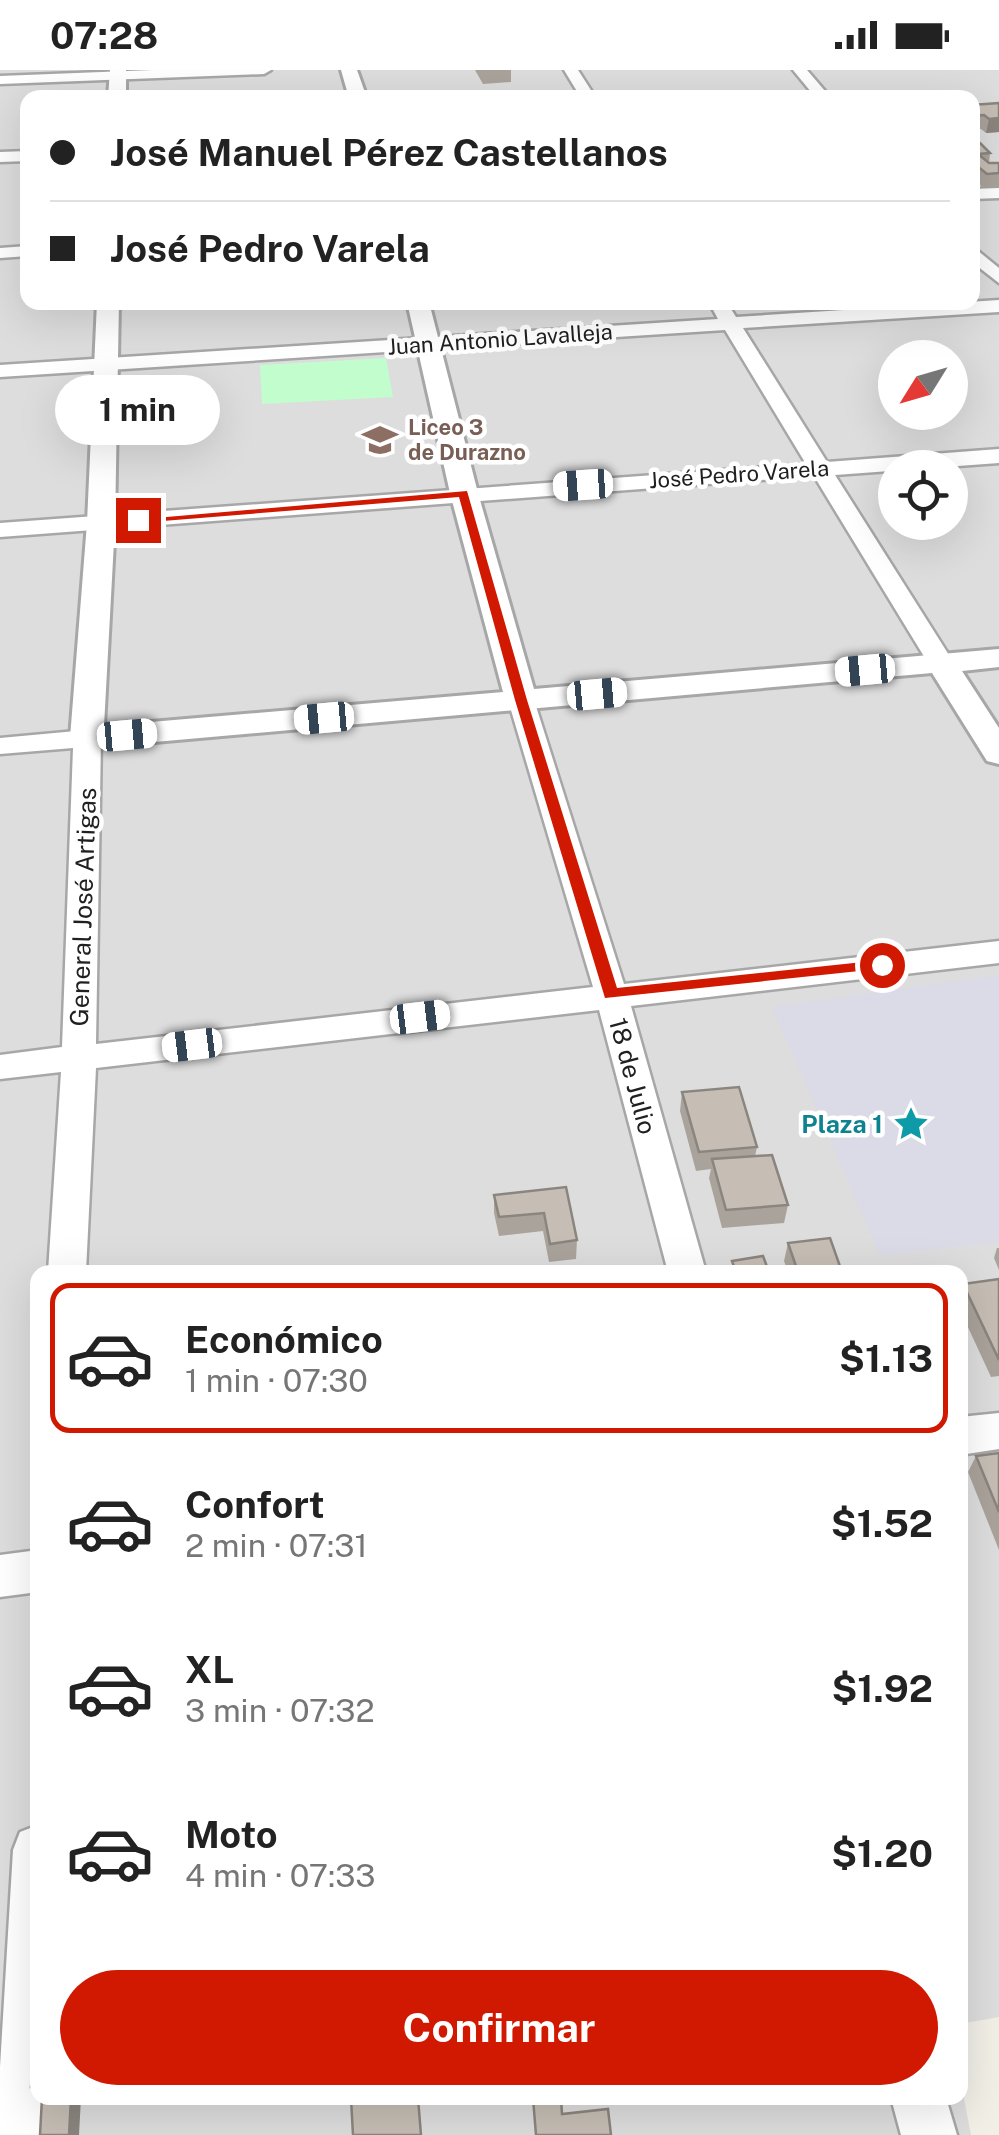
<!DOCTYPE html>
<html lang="es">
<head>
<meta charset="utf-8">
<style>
	:root { --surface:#fff; --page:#f2f2f2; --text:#222; --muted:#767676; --line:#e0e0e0; --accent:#d01900 }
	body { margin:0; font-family:"Public Sans",sans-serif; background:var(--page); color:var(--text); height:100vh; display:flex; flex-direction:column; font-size:38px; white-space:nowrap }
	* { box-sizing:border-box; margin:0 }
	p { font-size:32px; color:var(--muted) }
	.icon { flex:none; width:55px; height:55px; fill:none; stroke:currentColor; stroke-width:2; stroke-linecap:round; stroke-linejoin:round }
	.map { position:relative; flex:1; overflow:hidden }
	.panel { position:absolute; left:30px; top:1195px; width:938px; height:840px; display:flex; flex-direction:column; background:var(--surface); border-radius:20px; box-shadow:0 10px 40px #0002 }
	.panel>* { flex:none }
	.banner { position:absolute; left:20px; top:20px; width:960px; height:220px; border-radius:20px; box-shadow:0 10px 40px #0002; display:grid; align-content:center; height:220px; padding:0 30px; background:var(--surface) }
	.needle { width:65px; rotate:233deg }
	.buttons { position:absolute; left:878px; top:270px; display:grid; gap:20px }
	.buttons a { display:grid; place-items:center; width:90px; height:90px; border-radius:50%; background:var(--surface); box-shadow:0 10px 40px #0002; font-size:50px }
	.end { position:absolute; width:45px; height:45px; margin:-22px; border:12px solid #d01900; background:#fff; box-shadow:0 0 0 5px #fff }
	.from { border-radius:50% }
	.bubble { position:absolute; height:70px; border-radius:35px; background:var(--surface); box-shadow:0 10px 40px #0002; font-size:32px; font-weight:700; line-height:70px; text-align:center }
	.car { position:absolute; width:30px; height:60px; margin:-30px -15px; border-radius:12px; box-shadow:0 0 8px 2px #0007; background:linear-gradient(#fff 24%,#345 0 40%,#fff 0 76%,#345 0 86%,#fff 0) }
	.banner b { display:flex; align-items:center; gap:35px; height:95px; font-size:38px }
	.banner b+b { border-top:2px solid var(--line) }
	.banner i { width:25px; height:25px; background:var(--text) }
	ul { padding:18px 0 0; list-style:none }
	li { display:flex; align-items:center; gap:30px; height:150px; margin:0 20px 15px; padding:0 10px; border:5px solid transparent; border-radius:20px }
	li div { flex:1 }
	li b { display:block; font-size:38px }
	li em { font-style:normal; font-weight:700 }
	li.current { border-color:var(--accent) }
	li>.icon { width:90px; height:90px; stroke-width:1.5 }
	.primary-button { display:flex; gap:20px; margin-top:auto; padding:20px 30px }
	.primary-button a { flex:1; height:115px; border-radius:60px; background:var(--accent); color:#fff; font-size:40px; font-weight:700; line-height:115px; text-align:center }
	.status { display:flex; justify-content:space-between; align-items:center; height:70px; padding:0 50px; background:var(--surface); direction:ltr }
	.status svg { height:28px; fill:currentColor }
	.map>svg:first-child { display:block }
	.residential { fill:#dedddd; fill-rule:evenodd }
	.park { fill:#c1fdcd }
	.plaza { fill:#dbdae7 }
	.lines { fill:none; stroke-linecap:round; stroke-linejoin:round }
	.minor-casing { stroke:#a7a7a7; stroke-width:5 }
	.tertiary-casing { stroke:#a7a7a7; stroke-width:6 }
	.minor { fill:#fff; fill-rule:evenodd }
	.tertiary { fill:#fff; fill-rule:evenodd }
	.wall { fill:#aaa39c }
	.shaded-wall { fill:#8b857f }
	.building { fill:#c6beb5; stroke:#8b857f; stroke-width:2.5 }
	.route { fill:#d01900 }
	.labels { text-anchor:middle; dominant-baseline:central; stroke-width:9; stroke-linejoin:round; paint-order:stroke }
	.far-street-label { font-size:22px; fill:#202020; stroke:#fff }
	.far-education-label { font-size:22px; font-weight:bold; fill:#785e54; stroke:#fff; text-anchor:start }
	.street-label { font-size:25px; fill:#202020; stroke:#fff }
	.culture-label { font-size:25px; font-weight:bold; fill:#0d838f; stroke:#fff; text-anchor:end }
</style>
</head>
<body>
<div class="status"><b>07:28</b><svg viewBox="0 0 49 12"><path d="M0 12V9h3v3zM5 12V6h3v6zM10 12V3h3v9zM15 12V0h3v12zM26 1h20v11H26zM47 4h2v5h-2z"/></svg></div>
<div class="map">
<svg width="999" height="2065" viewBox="0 0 999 2065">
	<rect width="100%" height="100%" fill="#f1efe6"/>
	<!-- residential -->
	<path class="residential" d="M0 0H999V1947L960 1954V1202H38V2028H960V2008L971 2065H0ZM28 28H972V232H28ZM895 288H950V342H895ZM895 398H950V452H895Z"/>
	<!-- park -->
	<path class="park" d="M386 288 393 327 262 334 260 295Z"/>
	<!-- plaza -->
	<path class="plaza" d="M999 905V1172L880 1185 772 937Z"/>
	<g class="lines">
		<defs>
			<g id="minor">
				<path d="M153 0H271L264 4 0 14V6Z"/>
				<path d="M564 0H578L596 28H581Z"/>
				<path d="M793 0H807L831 28H816Z"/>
				<path d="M28 81V91L0 92V82Z"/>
				<path d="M999 118V128L972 129V119Z"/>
				<path d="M28 176V186L0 188V178Z"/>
				<path d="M972 176 999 198V213L972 192Z"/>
				<path d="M999 230V242L743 258 827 392 999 379V393L835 405 954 593 941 601 928 593 814 406 0 467V453L806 394 725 260 0 307V295L718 249 712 238 720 232 728 234 736 247Z"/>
				<path d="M521 622 534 630 624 914 999 871V893L631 936 706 1202H668L599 940 96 998 86 1202H48L61 1002 0 1009V985L62 977 73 678 0 684V668L87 660 101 668 96 974 593 917 508 630Z"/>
				<path d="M999 1343V1379L960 1385V1347Z"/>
				<path d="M38 1480V1522L0 1527V1485Z"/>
				<path d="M38 1755V2028H53L52 2065H0V1997L13 1780 20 1762Z"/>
				<path d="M891 2028H946L957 2065H901Z"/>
			</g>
			<g id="tertiary">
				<path d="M110 0H126V28H108Z"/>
				<path d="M341 0H357L367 28H349Z"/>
				<path d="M97 232H119L115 453 104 656 503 622 450 423 407 232H429L478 423 534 619 999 579V597L962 601 999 658V694L987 691 932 603 87 678 75 675 70 668 87 453Z"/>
			</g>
		</defs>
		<!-- minor casing -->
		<use href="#minor" class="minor-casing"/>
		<!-- tertiary casing -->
		<use href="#tertiary" class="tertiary-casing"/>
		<!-- minor -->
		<use href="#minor" class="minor"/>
		<!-- tertiary -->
		<use href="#tertiary" class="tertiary"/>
	</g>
	<!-- wall -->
	<g class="wall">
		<path d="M475 0H511V12L483 14Z"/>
		<path d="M999 33V62L986 63 981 59 972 60V35Z"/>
		<path d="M972 74 990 83 989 93H999V117L984 118 972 109Z"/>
		<path d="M682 1022 757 1077 755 1086 788 1135 784 1153 722 1158 709 1108 711 1099 696 1101 680 1041Z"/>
		<path d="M566 1117 577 1170 576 1189 549 1192 543 1161 499 1166 494 1143V1125Z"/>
		<path d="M788 1173 842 1202H788L784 1191Z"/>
		<path d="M997 1178H999V1200L994 1188Z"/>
		<path d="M999 1209V1306L991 1307 960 1240V1223L963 1214Z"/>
		<path d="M999 1383V1480L968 1402 976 1386Z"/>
	</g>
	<!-- shaded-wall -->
	<g class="shaded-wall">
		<path d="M999 48V62L986 63 989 49Z"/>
		<path d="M71 2028H81L79 2065H69Z"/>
	</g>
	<!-- building -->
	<g class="building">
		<path d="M999 33V48L989 49 984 45 972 46V35Z"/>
		<path d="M980 73 990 83 978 84 989 93H999V103L987 104 972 92V74Z"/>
		<path d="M739 1017 757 1077 699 1082 682 1022Z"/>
		<path d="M772 1085 788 1135 726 1140 712 1089Z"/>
		<path d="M566 1117 577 1170 550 1174 544 1143 499 1147 494 1125Z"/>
		<path d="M830 1168 842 1202H798L788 1173Z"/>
		<path d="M763 1186 769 1202H736L732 1191Z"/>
		<path d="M999 1209V1290L963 1214Z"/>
		<path d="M999 1383V1442L976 1386Z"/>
		<path d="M38 1977V2016L31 2017 33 1978Z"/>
		<path d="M42 2028H71L69 2065H40Z"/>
		<path d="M351 2028H418L421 2065H353Z"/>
		<path d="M533 2028H561L562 2044 608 2039 611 2065H536Z"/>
	</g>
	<!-- route -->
	<path class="route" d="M467 421 527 630 617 918 882 890 888 891V898L605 928 515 630 459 427 138 453 132 450Z"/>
	<!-- icons -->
	<defs>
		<symbol id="school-bare" viewBox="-9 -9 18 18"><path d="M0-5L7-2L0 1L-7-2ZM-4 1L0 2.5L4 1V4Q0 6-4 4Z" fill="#8d6e63" stroke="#fff" stroke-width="2.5" paint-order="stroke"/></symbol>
		<symbol id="sight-bare" viewBox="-9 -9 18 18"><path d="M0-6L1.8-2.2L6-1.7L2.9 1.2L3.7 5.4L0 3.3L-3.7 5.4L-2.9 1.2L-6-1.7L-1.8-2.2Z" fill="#0f9aa8" stroke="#fff" stroke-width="2.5" paint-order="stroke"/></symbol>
	</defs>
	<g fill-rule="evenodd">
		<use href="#school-bare" x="355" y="345" width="50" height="50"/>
		<use href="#sight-bare" x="886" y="1029" width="50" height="50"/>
	</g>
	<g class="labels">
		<!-- far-street labels -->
		<g class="far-street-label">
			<text transform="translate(500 269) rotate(-4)">Juan Antonio Lavalleja</text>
			<text transform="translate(739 404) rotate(-4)">José Pedro Varela</text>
		</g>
		<!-- far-education labels -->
		<g class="far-education-label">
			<text x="408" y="357">Liceo 3<tspan x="408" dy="25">de Durazno</tspan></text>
		</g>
		<!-- street labels -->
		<g class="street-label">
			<text transform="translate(83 837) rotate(-88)">General José Artigas</text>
			<text transform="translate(633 1006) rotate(75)">18 de Julio</text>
		</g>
		<!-- culture labels -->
		<g class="culture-label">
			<text x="883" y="1054">Plaza 1</text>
		</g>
	</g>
</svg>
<div class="buttons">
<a><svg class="needle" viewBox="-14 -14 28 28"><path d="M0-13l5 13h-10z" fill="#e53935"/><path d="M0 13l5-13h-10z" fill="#767676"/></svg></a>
<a><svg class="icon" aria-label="locate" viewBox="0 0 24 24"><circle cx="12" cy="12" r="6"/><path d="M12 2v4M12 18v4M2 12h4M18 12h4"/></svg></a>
</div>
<i class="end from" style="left:882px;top:895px"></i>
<i class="end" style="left:138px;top:450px"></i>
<div class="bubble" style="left:55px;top:305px;width:165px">1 min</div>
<i class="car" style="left:583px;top:415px;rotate:266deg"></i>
<i class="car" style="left:865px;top:600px;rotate:265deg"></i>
<i class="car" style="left:597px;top:624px;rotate:85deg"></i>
<i class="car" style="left:324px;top:648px;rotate:265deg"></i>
<i class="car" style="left:127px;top:665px;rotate:85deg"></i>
<i class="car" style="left:420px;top:947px;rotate:83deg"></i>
<i class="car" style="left:192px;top:975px;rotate:263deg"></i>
<div class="banner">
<b><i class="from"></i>José Manuel Pérez Castellanos</b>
<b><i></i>José Pedro Varela</b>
</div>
<section class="panel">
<ul>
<li class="current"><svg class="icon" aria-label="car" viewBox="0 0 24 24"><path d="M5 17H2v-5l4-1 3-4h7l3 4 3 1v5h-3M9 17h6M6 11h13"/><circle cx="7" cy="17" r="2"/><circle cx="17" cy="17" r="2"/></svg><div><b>Económico</b><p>1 min · 07:30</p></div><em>$1.13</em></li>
<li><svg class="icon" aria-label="car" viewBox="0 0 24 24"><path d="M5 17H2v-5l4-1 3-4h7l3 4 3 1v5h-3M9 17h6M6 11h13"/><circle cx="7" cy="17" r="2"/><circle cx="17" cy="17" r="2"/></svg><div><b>Confort</b><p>2 min · 07:31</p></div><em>$1.52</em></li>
<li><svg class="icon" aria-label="car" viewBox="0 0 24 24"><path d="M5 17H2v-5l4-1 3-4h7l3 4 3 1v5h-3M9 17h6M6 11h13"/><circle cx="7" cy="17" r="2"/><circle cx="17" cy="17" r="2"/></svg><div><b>XL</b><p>3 min · 07:32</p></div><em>$1.92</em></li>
<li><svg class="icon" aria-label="car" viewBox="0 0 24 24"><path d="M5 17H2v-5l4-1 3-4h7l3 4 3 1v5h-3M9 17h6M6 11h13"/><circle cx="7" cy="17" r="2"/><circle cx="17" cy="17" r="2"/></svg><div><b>Moto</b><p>4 min · 07:33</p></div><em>$1.20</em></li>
</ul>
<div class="primary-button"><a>Confirmar</a></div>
</section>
</div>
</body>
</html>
